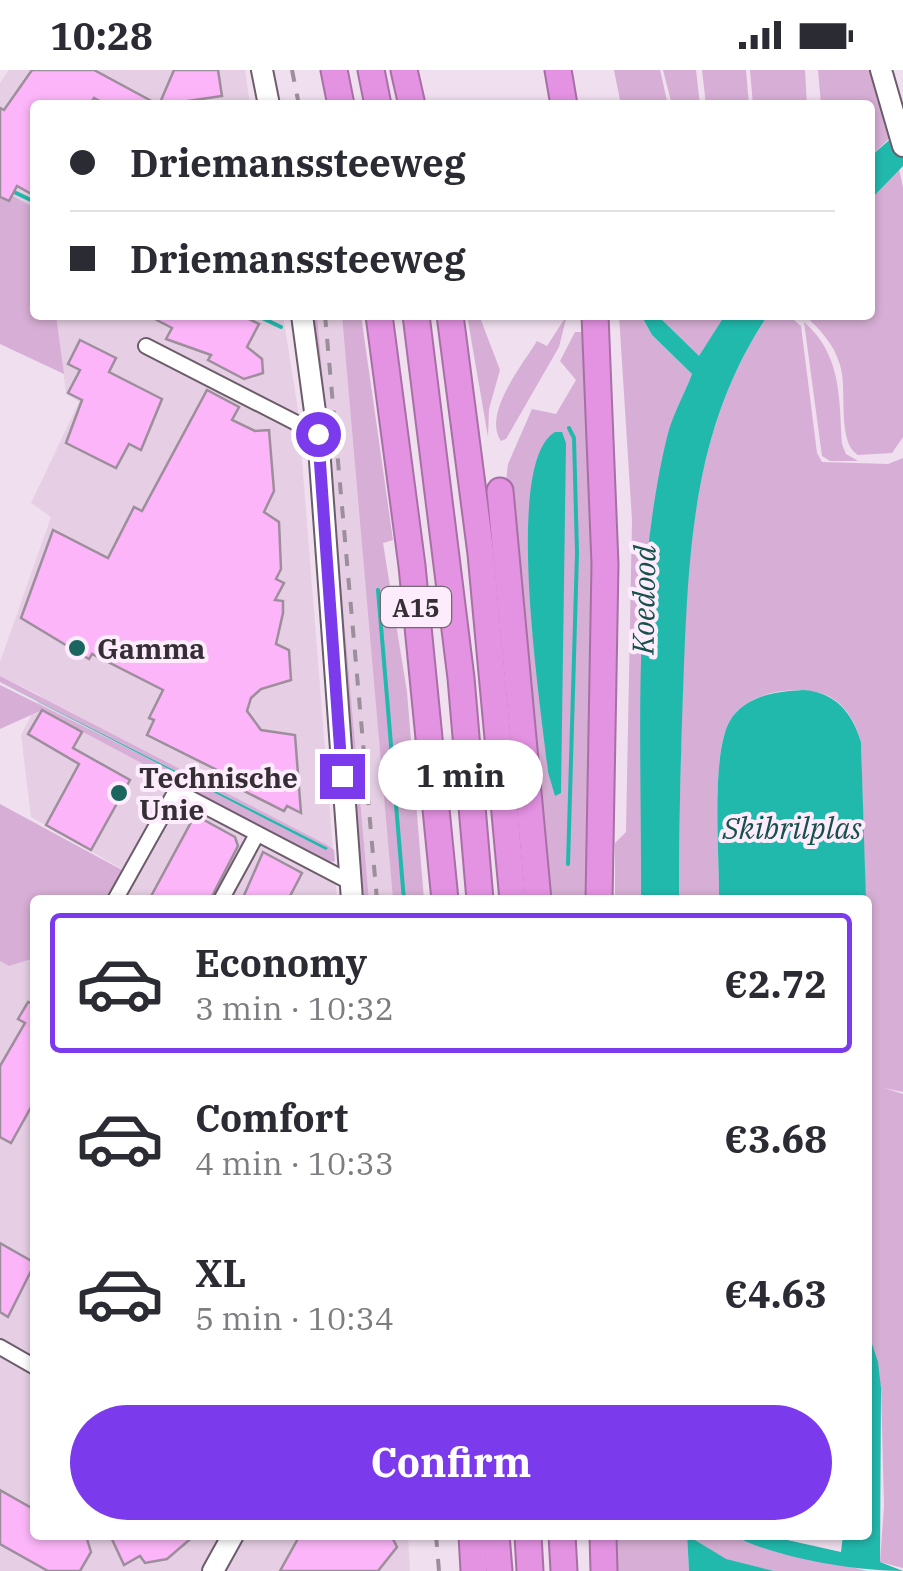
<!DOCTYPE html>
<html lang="en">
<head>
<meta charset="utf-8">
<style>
	:root { --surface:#fff; --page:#f7f7f7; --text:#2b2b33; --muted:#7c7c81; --line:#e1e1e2; --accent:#7c3aed }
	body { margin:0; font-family:"IBM Plex Serif",serif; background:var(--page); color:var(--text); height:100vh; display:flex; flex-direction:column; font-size:38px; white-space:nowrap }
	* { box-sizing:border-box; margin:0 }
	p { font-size:32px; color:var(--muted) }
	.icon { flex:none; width:55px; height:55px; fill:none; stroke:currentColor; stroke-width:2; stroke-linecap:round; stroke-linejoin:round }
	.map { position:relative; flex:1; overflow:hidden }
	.panel { position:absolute; left:30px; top:825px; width:842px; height:645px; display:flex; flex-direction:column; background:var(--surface); border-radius:10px; box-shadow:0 2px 8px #0004 }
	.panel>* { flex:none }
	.hud { position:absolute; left:30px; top:30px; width:845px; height:220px; border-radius:10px; box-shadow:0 2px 8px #0004; display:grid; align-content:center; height:220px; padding:0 40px; background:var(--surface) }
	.end { position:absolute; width:45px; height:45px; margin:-22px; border:12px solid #7c3aed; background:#fff; box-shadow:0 0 0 5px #fff }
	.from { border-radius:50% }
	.bubble { position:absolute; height:70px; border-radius:35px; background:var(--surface); box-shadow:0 2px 8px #0004; font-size:32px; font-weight:700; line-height:70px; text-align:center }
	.hud b { display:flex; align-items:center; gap:35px; height:95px; font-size:38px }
	.hud b+b { border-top:2px solid var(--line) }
	.hud i { width:25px; height:25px; background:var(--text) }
	ul { padding:18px 0 0; list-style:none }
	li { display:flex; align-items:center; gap:30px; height:140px; margin:0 20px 15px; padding:0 20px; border:5px solid transparent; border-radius:10px }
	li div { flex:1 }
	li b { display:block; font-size:38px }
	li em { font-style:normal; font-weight:700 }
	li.active { border-color:var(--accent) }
	li>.icon { width:90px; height:90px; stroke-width:1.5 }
	.primary-button { display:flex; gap:20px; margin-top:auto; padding:20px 40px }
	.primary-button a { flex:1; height:115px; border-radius:60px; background:var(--accent); color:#fff; font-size:40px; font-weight:700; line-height:115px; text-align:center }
	.status { display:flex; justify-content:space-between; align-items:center; height:70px; padding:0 50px; background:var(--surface); direction:ltr }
	.status svg { height:28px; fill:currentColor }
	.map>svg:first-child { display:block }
	.built { fill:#e6cfe4 }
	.green { fill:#d7aed5 }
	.water { fill:#22b9ad }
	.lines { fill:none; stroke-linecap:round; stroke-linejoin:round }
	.stream { stroke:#22b9ad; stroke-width:4 }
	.building { fill:#fbb5f8; stroke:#9d8e9c; stroke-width:2.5 }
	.street-casing { stroke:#6c5d6b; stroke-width:18 }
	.secondary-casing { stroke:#6c5d6b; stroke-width:24 }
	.highway-casing { stroke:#a76fa5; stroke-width:29 }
	.street { stroke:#fff; stroke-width:14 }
	.secondary { stroke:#fff; stroke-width:20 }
	.highway { stroke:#e492e2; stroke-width:25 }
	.rail { stroke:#9b8f9b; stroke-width:4; stroke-dasharray:12 12; stroke-linecap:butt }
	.route { stroke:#7c3aed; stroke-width:12 }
	.poi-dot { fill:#1a665f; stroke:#fdecfc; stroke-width:4 }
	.labels { text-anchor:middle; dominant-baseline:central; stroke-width:8; stroke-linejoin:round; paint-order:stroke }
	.shield { fill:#fdecfc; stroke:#716871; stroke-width:2.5 }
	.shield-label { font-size:25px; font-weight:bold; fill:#352f35 }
	.poi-label { font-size:28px; font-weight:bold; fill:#352f35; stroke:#fdecfc; text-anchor:start }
	.water-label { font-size:30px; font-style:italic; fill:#16504b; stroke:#fdecfc }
</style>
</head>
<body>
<div class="status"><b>10:28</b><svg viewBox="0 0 49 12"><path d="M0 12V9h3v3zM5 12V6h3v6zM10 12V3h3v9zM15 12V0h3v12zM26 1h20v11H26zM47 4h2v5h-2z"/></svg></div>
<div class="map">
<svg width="903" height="1501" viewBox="0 0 903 1501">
	<rect width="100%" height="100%" fill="#f0dfef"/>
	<!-- built -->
	<g class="built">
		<path d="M9 0H245L250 35H35V142L0 122V13Z"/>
		<path d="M56 245H283L298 340 337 830H109L122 799 31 747 21 665 41 626 0 606V592L51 447 31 433 79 332 66 323Z"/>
		<path d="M317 245H342L345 266 393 830H369Z"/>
		<path d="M35 888V1465H408L410 1501H0V891L9 896Z"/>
	</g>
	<!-- green -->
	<g class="green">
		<path d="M614 0H660L668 35H621Z"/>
		<path d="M663 0H696L700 35H672Z"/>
		<path d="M702 0H746L749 35H706Z"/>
		<path d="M750 0H805L807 35H753Z"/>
		<path d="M818 0H874L891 67 870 87V35H821Z"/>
		<path d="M899 99 903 118V367L892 383 858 385C836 372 848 319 840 295 834 274 820 259 804 245H870V130Z"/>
		<path d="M0 119 35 138V245H56L64 304 0 274Z"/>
		<path d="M308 245H317L369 830H359Z"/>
		<path d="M342 245H361L393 470 383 473 407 622 424 830H393Z"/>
		<path d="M467 245H479L500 300 489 339 488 367Z"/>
		<path d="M567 245 559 277 506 369 501 371C482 344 523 294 537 271L547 276Z"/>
		<path d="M619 245H641L652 265 692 304 668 363 642 642 641 830H615V773L626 762 632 450Z"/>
		<path d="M657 245H725L699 287Z"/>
		<path d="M768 245H788L801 256 817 383 822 392 888 394 903 388V1022L884 1018 903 1024V1498L880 1492 884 1436 881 1318 868 1262 871 1021 861 672C854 646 839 624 810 621 783 618 750 624 733 646 709 676 720 789 719 830H679C679 754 681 678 683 602 688 475 695 353 768 245Z"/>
		<path d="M804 252C842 285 839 328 842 374L846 384 858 391H830L822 386Z"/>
		<path d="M575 262H584L597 481 589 830H547L505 420 508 394 532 339 556 344 576 310 560 291Z"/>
		<path d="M0 606 327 775 334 780 335 791 327 792 42 640 0 659V615L327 777 0 612Z"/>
		<path d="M0 734 122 800 108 830H35V888L9 896 0 891Z"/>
		<path d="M616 1465H687L689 1501H617Z"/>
		<path d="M688 1465C748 1465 808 1487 867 1501H774L726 1490Z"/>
	</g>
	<!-- water -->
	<g class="water">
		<path d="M903 58V96L870 130V87Z"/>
		<path d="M641 245H657L699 286 725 245H768C696 352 689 469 684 594 681 673 679 751 679 830H641C642 677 631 517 667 367 672 346 684 325 692 304L652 265Z"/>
		<path d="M555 362H562L566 373 561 723 555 726 548 702C542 641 502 393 555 362Z"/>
		<path d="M0 612 328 778 326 780Z"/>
		<path d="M803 620C835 622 852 642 861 672L866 830H719C720 789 709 676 733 646 751 624 776 622 803 620Z"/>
		<path d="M868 1262 878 1292 881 1318 880 1492 903 1501C853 1501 776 1488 732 1465H765L841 1482 843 1465H868Z"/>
		<path d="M687 1465 726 1489 774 1501H689Z"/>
	</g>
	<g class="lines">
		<!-- stream -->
		<g class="stream">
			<path d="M12 121 35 132"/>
			<path d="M256 245 281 257"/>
			<path d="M378 520 404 830"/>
			<path d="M568 794 577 483 574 368 569 358"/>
			<path d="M144 827 150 830"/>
		</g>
	</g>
	<!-- building -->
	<g class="building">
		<path d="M32 0H94L159 35 174 0H218L222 26 161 35H107L94 28 90 35H35V126L17 116 9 131 0 127V38L4 40Z"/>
		<path d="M147 245H241L259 254 247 277 262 289 263 303 244 309 208 290 211 285 166 269 172 258Z"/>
		<path d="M80 270 116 288 109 302 162 329 141 380 129 374 116 398 66 373 82 330 68 323 80 300 68 294Z"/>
		<path d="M207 320 239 337 232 350 255 361 269 360 274 421 264 442 279 452 281 499 276 509 284 513 275 530 283 531V543L276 574 289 580 291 610 261 619 251 628 247 641 261 660 295 665 301 743 287 736 284 741 244 721 247 715 147 665 154 650 149 648 163 620 92 584 89 589 21 548 53 460 108 488 134 437 142 441Z"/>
		<path d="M42 640 82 662 73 678 130 710 91 780 46 755 79 694 28 664Z"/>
		<path d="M195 745 235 767 238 776 210 830H149Z"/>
		<path d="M263 782 302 803 288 830H242Z"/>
		<path d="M28 932 35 934V1030L11 1073 0 1067V996L25 953 18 949Z"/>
		<path d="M0 1173 35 1193 8 1247 0 1242Z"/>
		<path d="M0 1420 35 1440V1465H79L87 1469 91 1482 80 1501H48L0 1474Z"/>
		<path d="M110 1465H195L167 1489 145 1493 140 1486 124 1495Z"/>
		<path d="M300 1465H391L397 1477 378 1501H280Z"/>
	</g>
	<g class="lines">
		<defs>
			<g id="street">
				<path d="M146 276 318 364"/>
				<path d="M115 830 176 721 350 812"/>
				<path d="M221 830 257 764"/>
				<path d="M0 1277 35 1297"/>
			</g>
			<g id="secondary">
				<path d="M262 0 269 35"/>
				<path d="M881 0 903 76"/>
				<path d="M302 245 318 364 352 830"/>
				<path d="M213 1501 233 1465"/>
			</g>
			<g id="highway">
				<path d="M334 0 341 35"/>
				<path d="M371 0 378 35"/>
				<path d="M404 0 412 35"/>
				<path d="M558 0 564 35"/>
				<path d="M379 245 412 496 445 830"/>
				<path d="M416 245 461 608 480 830"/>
				<path d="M450 245 481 484 513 830"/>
				<path d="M595 245 605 494 599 830"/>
				<path d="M500 421 538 830"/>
				<path d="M472 1465 474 1501"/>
				<path d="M496 1465 499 1501"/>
				<path d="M528 1465 530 1501"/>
				<path d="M562 1465 564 1501"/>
				<path d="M603 1465 604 1501"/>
			</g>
		</defs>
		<!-- street casing -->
		<use href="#street" class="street-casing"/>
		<!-- secondary casing -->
		<use href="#secondary" class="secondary-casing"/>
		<!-- highway casing -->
		<use href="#highway" class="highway-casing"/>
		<!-- street -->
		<use href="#street" class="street"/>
		<!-- secondary -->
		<use href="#secondary" class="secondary"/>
		<!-- highway -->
		<use href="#highway" class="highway"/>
		<!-- rail -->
		<g class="rail">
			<path d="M292 0 299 35"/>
			<path d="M325 245 377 830"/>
			<path d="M436 1465 439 1501"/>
		</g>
	</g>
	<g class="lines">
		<!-- route -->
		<path class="route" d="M318 364 342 706"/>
	</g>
	<!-- markers -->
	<g class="poi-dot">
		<circle cx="77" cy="578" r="10"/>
		<circle cx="119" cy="723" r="10"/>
	</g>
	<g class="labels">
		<!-- shield labels -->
		<rect class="shield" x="381" y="517" width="70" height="40" rx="8"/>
		<g class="shield-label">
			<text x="416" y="537">A15</text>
		</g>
		<!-- poi labels -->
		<g class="poi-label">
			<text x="97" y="578">Gamma</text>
			<text x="139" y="707">Technische<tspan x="139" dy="32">Unie</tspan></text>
		</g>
		<!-- water labels -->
		<g class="water-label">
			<text transform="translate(643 530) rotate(-89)">Koedood</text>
			<text x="792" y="757">Skibrilplas</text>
		</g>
	</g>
</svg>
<i class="end from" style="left:318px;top:364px"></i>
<i class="end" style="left:342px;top:706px"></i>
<div class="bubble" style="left:378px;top:670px;width:165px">1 min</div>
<div class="hud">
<b><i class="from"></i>Driemanssteeweg</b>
<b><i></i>Driemanssteeweg</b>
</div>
<section class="panel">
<ul>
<li class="active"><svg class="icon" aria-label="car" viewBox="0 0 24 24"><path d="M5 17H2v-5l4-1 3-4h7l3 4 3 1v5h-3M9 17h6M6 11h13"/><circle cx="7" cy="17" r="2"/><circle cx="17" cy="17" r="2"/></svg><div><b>Economy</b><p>3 min · 10:32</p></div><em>€2.72</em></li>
<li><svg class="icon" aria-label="car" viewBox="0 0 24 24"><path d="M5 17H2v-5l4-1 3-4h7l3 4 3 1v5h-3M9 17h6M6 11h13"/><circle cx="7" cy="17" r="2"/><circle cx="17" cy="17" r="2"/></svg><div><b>Comfort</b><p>4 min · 10:33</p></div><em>€3.68</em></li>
<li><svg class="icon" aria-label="car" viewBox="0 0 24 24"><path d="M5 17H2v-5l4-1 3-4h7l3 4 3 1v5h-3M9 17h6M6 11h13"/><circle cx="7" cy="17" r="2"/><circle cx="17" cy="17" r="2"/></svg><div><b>XL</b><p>5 min · 10:34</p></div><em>€4.63</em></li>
</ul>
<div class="primary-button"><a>Confirm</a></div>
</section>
</div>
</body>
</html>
